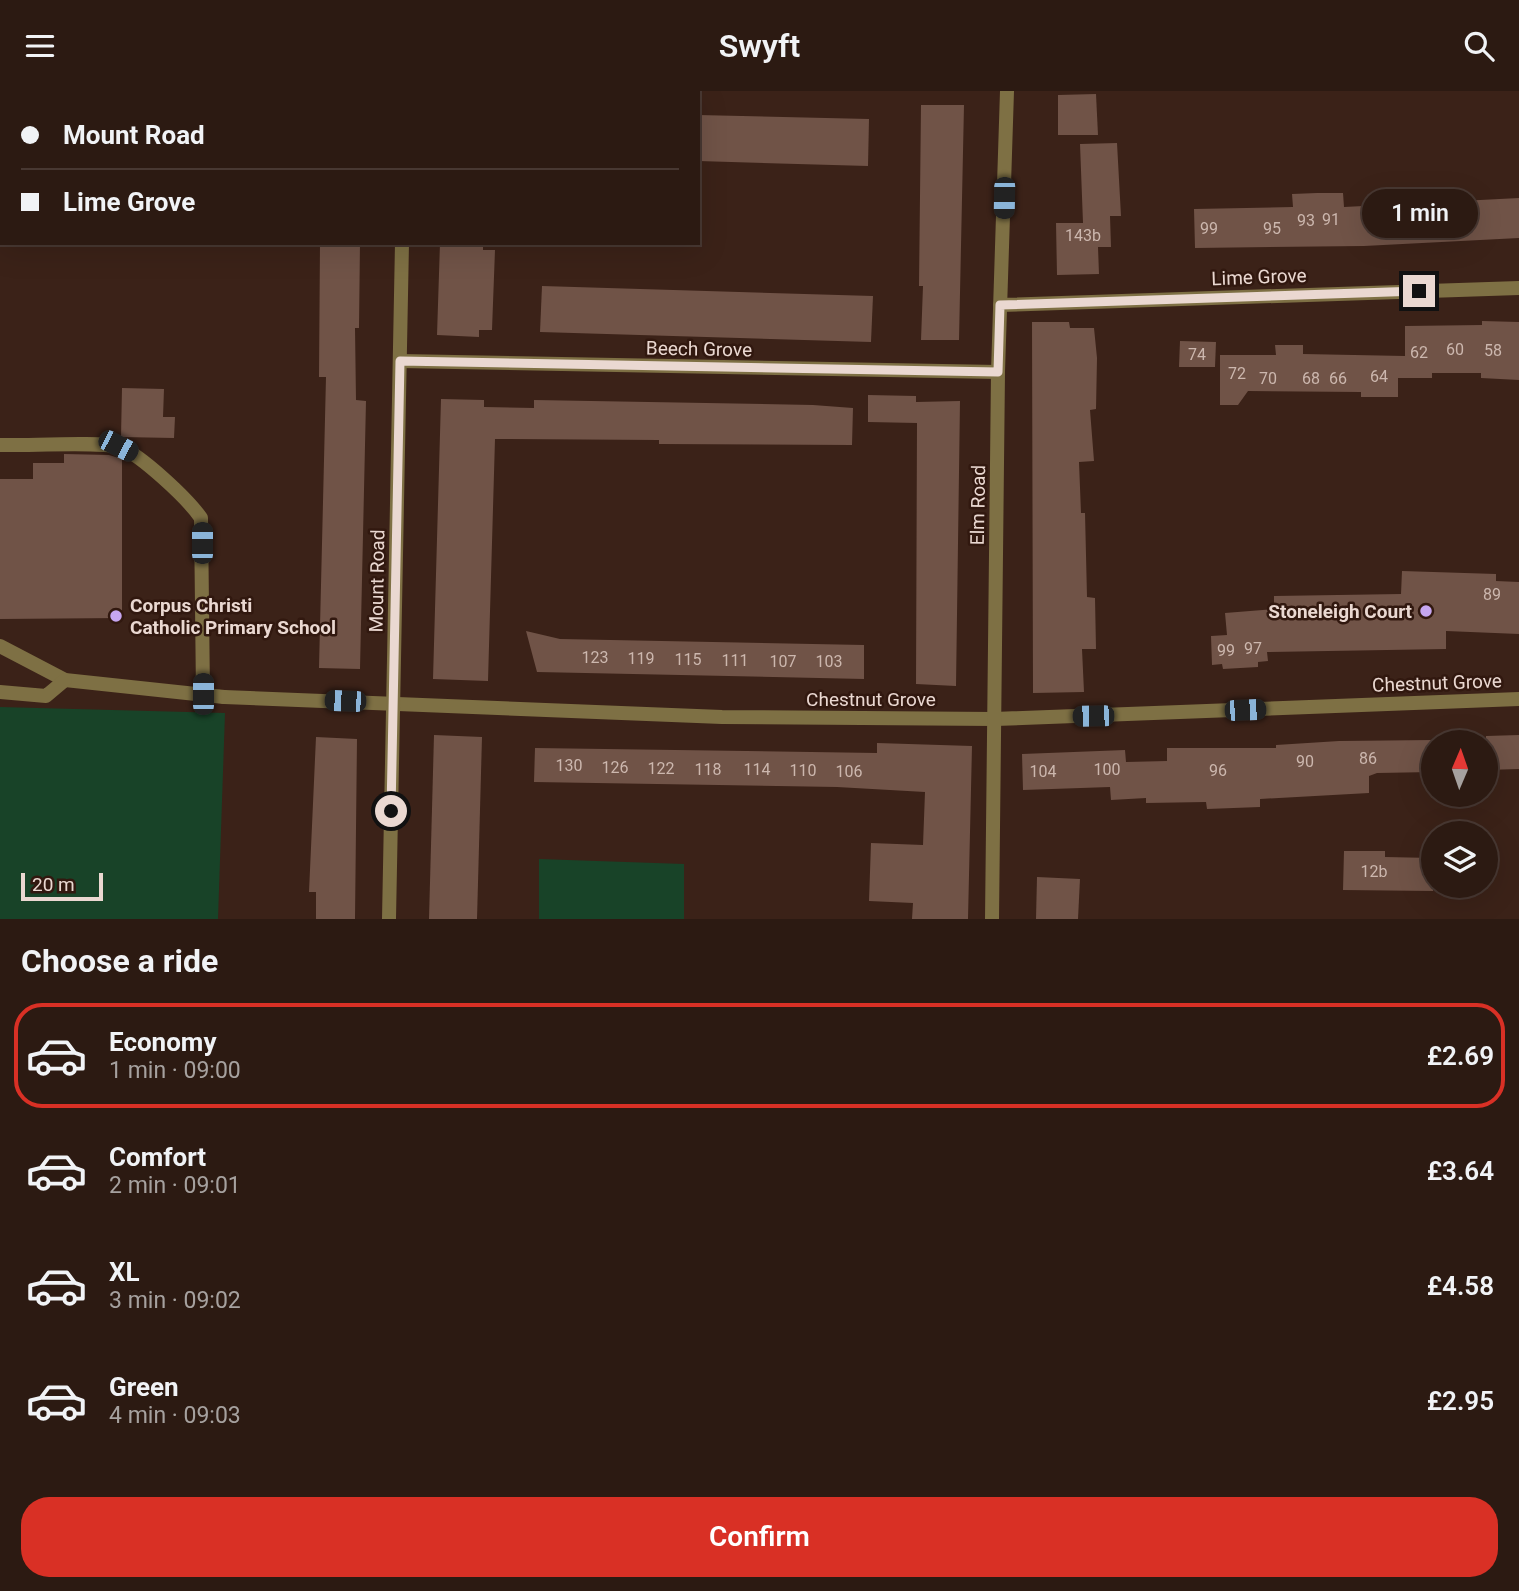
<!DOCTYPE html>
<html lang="en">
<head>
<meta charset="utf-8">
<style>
	:root { --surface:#2c1a12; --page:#382720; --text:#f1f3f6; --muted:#a6a19f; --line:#483832; --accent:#d93025 }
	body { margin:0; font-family:Roboto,sans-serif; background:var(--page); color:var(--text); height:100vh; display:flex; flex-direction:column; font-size:26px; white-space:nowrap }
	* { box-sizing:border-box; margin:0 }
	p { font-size:23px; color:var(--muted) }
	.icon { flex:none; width:38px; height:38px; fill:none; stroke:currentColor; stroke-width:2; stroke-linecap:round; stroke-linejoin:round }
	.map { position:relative; height:828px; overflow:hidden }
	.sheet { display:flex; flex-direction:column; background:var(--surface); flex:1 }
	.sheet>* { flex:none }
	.hud { position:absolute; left:0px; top:0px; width:700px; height:154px; box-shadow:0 7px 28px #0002,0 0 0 2px var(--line); display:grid; align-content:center; height:154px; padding:0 21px; background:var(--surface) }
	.needle { width:46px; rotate:2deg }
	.fabs { position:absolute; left:1421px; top:639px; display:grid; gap:14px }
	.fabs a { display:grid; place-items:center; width:77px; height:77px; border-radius:50%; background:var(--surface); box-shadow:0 7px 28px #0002,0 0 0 2px var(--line); font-size:35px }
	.scale { position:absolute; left:21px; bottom:18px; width:82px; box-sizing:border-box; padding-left:7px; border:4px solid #ead8d1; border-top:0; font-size:19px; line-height:24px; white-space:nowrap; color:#ead8d1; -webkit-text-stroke:5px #31180f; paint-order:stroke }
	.end { position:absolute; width:32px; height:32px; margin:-16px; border:9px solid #ead8d1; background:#111; box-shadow:0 0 0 4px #111 }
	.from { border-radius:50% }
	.bubble { position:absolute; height:49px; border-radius:24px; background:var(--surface); box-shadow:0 7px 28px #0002,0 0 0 2px var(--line); font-size:23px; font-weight:600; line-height:49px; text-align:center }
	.car { position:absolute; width:21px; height:42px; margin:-21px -10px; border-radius:9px; box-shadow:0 0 5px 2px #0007; background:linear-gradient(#222 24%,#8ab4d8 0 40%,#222 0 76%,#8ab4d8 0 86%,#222 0) }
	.hud b { display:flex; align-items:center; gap:24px; height:66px; font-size:26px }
	.hud b+b { border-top:2px solid var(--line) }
	.hud i { width:18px; height:18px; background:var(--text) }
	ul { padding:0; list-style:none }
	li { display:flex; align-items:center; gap:21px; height:105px; margin:0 14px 10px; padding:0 7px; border:4px solid transparent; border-radius:28px }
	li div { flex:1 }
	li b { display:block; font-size:26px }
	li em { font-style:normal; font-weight:600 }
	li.selected { border-color:var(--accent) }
	li>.icon { width:63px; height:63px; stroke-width:1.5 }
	h2 { padding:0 21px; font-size:32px; line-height:84px }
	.primary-button { display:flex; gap:14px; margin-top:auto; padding:14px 21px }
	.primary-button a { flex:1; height:80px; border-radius:28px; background:var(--accent); color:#fff; font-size:28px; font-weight:600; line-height:80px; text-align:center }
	header { display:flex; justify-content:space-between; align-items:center; height:91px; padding:0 21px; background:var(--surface); font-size:32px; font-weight:600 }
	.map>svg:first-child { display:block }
	.green { fill:#184328 }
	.building { fill:#705347 }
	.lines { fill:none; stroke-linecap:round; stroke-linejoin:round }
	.service { stroke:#7e7044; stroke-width:14 }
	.minor { stroke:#7e7044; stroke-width:14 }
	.route { stroke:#ead8d1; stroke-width:9 }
	.poi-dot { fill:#c6a6f0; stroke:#31180f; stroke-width:2.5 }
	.labels { text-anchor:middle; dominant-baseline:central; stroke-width:5; stroke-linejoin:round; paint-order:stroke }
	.number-label { font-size:16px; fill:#ccb7ae }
	.street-label { font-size:19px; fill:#ead8d1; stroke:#31180f }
	.poi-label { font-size:19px; font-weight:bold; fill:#ead8d1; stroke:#31180f; text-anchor:start }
</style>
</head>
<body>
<header><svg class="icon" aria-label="menu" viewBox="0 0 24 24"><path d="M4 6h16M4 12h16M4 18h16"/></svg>Swyft<svg class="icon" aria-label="search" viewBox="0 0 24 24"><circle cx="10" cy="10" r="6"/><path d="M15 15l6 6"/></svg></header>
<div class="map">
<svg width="1519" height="828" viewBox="0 0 1519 828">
	<rect width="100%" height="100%" fill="#3b2218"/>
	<!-- green -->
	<g class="green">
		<path d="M0 616 225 622 218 828H0Z"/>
		<path d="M539 768 684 773V828H539Z"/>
	</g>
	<!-- building -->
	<g class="building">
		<path d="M1096 3 1098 44H1058V4Z"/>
		<path d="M921 14H964L959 249H921L923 195H919Z"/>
		<path d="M698 24 869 28 868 75 698 70Z"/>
		<path d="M1117 52 1121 125H1110L1111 156H1098L1099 183 1057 184 1056 132H1083L1080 53Z"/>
		<path d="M1317 102H1343L1344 116 1519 107V147L1364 155 1195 157 1194 118 1293 116 1292 103Z"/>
		<path d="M320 152H360L359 237H355L356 309 366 310 360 578 319 577 326 286H319Z"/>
		<path d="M440 152H483V159H495L492 239H479V246L437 244Z"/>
		<path d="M542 195 873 205 871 251 540 241Z"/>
		<path d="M1482 230 1519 231V289L1481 287V282H1432V287H1398V306H1361V301L1248 300 1238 314H1220V264H1276L1275 254H1303V263L1405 265V235L1482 234Z"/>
		<path d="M1032 231H1069L1070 237H1094L1097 267 1096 318 1090 319 1094 370 1079 371 1081 422H1085L1087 506 1095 507 1096 558H1082L1084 601 1033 602Z"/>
		<path d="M1180 250 1216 251 1215 276H1179Z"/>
		<path d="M122 297 164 298 163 326H175L174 347 121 346Z"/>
		<path d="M868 304 916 305V311L960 310 956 595 916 593 917 332 868 331Z"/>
		<path d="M441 308 484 309V316L534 317V309L813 314 853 317 852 354 659 353V349L495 348 488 590 433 588Z"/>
		<path d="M64 363 109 364 122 368V527L0 528V388H33V372H64Z"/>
		<path d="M1402 480 1496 483V490L1519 491V543L1446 540V558L1267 561 1268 570 1258 571V576L1223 578 1222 573 1212 574 1211 545 1227 544 1225 522 1274 518V505L1401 503Z"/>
		<path d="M526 540 560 548 864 554V588L537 581Z"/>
		<path d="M434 644 482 646 477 828H429Z"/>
		<path d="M1519 644V678L1486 679V645Z"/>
		<path d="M316 646 357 648 355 828H316V801H309Z"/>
		<path d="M1433 649V681L1377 682 1369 685V702L1260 708V716L1207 718 1206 711 1146 712V707L1111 709 1110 696 1023 699 1022 663 1125 659 1126 671 1167 670V657H1276V654L1339 650Z"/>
		<path d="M877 652 972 655 968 828H912L913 812 869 810 871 752 923 754 925 701 837 696 534 691 535 657 877 662Z"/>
		<path d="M1344 760H1385V766L1433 767V800L1343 799Z"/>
		<path d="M1037 786 1080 788 1078 828H1036Z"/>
	</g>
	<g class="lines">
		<!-- service -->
		<g class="service">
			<path d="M0 354C25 355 101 350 120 356 141 364 188 408 201 427L203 603"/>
			<path d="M0 555 65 589 224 606"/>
			<path d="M0 601 46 605 65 589"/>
		</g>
		<!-- minor -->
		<g class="minor">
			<path d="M405 2V0"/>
			<path d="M1000 214 1519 197"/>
			<path d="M400 270 998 281"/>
			<path d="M224 606 722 626 995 628 1519 608"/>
			<path d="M389 828 402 152"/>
			<path d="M992 828 998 281 1007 0"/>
		</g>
	</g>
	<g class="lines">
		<!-- route -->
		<path class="route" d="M391 720 400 270 998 281 1000 214 1419 200"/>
	</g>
	<!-- markers -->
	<g class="poi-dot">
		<circle cx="1426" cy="520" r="7"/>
		<circle cx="116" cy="525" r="7"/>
	</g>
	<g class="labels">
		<!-- number labels -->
		<g class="number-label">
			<text x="1331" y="128">91</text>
			<text x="1306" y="129">93</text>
			<text x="1209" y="137">99</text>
			<text x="1272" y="137">95</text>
			<text x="1083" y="144">143b</text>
			<text x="1455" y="258">60</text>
			<text x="1493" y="259">58</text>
			<text x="1419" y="261">62</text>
			<text x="1197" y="263">74</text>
			<text x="1237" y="282">72</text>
			<text x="1379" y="285">64</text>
			<text x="1268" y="287">70</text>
			<text x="1311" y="287">68</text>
			<text x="1338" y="287">66</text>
			<text x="1492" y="503">89</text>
			<text x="1253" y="557">97</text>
			<text x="1226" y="559">99</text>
			<text x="595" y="566">123</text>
			<text x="641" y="567">119</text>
			<text x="688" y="568">115</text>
			<text x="735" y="569">111</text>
			<text x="783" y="570">107</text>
			<text x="829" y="570">103</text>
			<text x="1368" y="667">86</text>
			<text x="1305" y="670">90</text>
			<text x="569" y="674">130</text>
			<text x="615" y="676">126</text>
			<text x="661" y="677">122</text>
			<text x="708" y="678">118</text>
			<text x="757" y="678">114</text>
			<text x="1107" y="678">100</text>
			<text x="803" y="679">110</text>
			<text x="1218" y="679">96</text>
			<text x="849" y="680">106</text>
			<text x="1043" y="680">104</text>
			<text x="1374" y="780">12b</text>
		</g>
		<!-- street labels -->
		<g class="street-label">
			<text transform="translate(1259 186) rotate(-2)">Lime Grove</text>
			<text transform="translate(699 258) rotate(1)">Beech Grove</text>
			<text transform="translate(978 414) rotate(-89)">Elm Road</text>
			<text transform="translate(377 490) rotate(-89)">Mount Road</text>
			<text transform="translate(1437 592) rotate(-2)">Chestnut Grove</text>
			<text x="871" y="608">Chestnut Grove</text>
		</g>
		<!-- poi labels -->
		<g class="poi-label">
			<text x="130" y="514">Corpus Christi<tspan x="130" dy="22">Catholic Primary School</tspan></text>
			<text x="1412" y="520" text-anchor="end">Stoneleigh Court</text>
		</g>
	</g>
</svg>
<div class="fabs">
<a><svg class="needle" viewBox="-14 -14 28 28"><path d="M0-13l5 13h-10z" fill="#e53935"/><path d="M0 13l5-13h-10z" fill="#a6a19f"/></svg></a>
<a><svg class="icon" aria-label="layers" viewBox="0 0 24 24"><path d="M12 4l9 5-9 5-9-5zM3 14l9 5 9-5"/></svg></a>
</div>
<div class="scale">20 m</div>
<i class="end from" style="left:391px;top:720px"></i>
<i class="end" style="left:1419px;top:200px"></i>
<div class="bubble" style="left:1362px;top:98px;width:116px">1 min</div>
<i class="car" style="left:1004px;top:107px;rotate:181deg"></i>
<i class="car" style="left:118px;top:355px;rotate:117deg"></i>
<i class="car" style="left:202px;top:452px;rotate:0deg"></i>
<i class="car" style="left:203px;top:603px;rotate:0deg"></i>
<i class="car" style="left:345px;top:610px;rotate:272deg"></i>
<i class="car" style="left:1245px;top:619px;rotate:88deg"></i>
<i class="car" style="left:1093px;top:625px;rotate:269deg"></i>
<div class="hud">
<b><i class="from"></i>Mount Road</b>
<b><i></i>Lime Grove</b>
</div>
</div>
<section class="sheet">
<h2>Choose a ride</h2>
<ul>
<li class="selected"><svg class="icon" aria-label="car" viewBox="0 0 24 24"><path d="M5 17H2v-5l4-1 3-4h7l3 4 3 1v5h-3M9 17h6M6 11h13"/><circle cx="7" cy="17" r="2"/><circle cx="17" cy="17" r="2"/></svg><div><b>Economy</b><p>1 min · 09:00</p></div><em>£2.69</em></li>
<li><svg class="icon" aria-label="car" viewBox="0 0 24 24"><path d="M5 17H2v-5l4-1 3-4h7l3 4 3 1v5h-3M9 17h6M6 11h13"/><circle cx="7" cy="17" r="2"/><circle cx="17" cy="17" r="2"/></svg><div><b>Comfort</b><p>2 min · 09:01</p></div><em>£3.64</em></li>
<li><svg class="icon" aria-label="car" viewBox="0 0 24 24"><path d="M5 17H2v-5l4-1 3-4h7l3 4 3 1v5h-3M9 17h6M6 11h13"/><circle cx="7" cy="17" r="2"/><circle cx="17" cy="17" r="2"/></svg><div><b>XL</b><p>3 min · 09:02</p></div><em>£4.58</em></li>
<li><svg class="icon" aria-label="car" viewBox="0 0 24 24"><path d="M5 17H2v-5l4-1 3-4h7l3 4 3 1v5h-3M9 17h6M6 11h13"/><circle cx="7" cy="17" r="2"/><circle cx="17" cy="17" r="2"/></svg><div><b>Green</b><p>4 min · 09:03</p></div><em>£2.95</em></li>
</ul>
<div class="primary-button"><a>Confirm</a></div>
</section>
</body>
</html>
